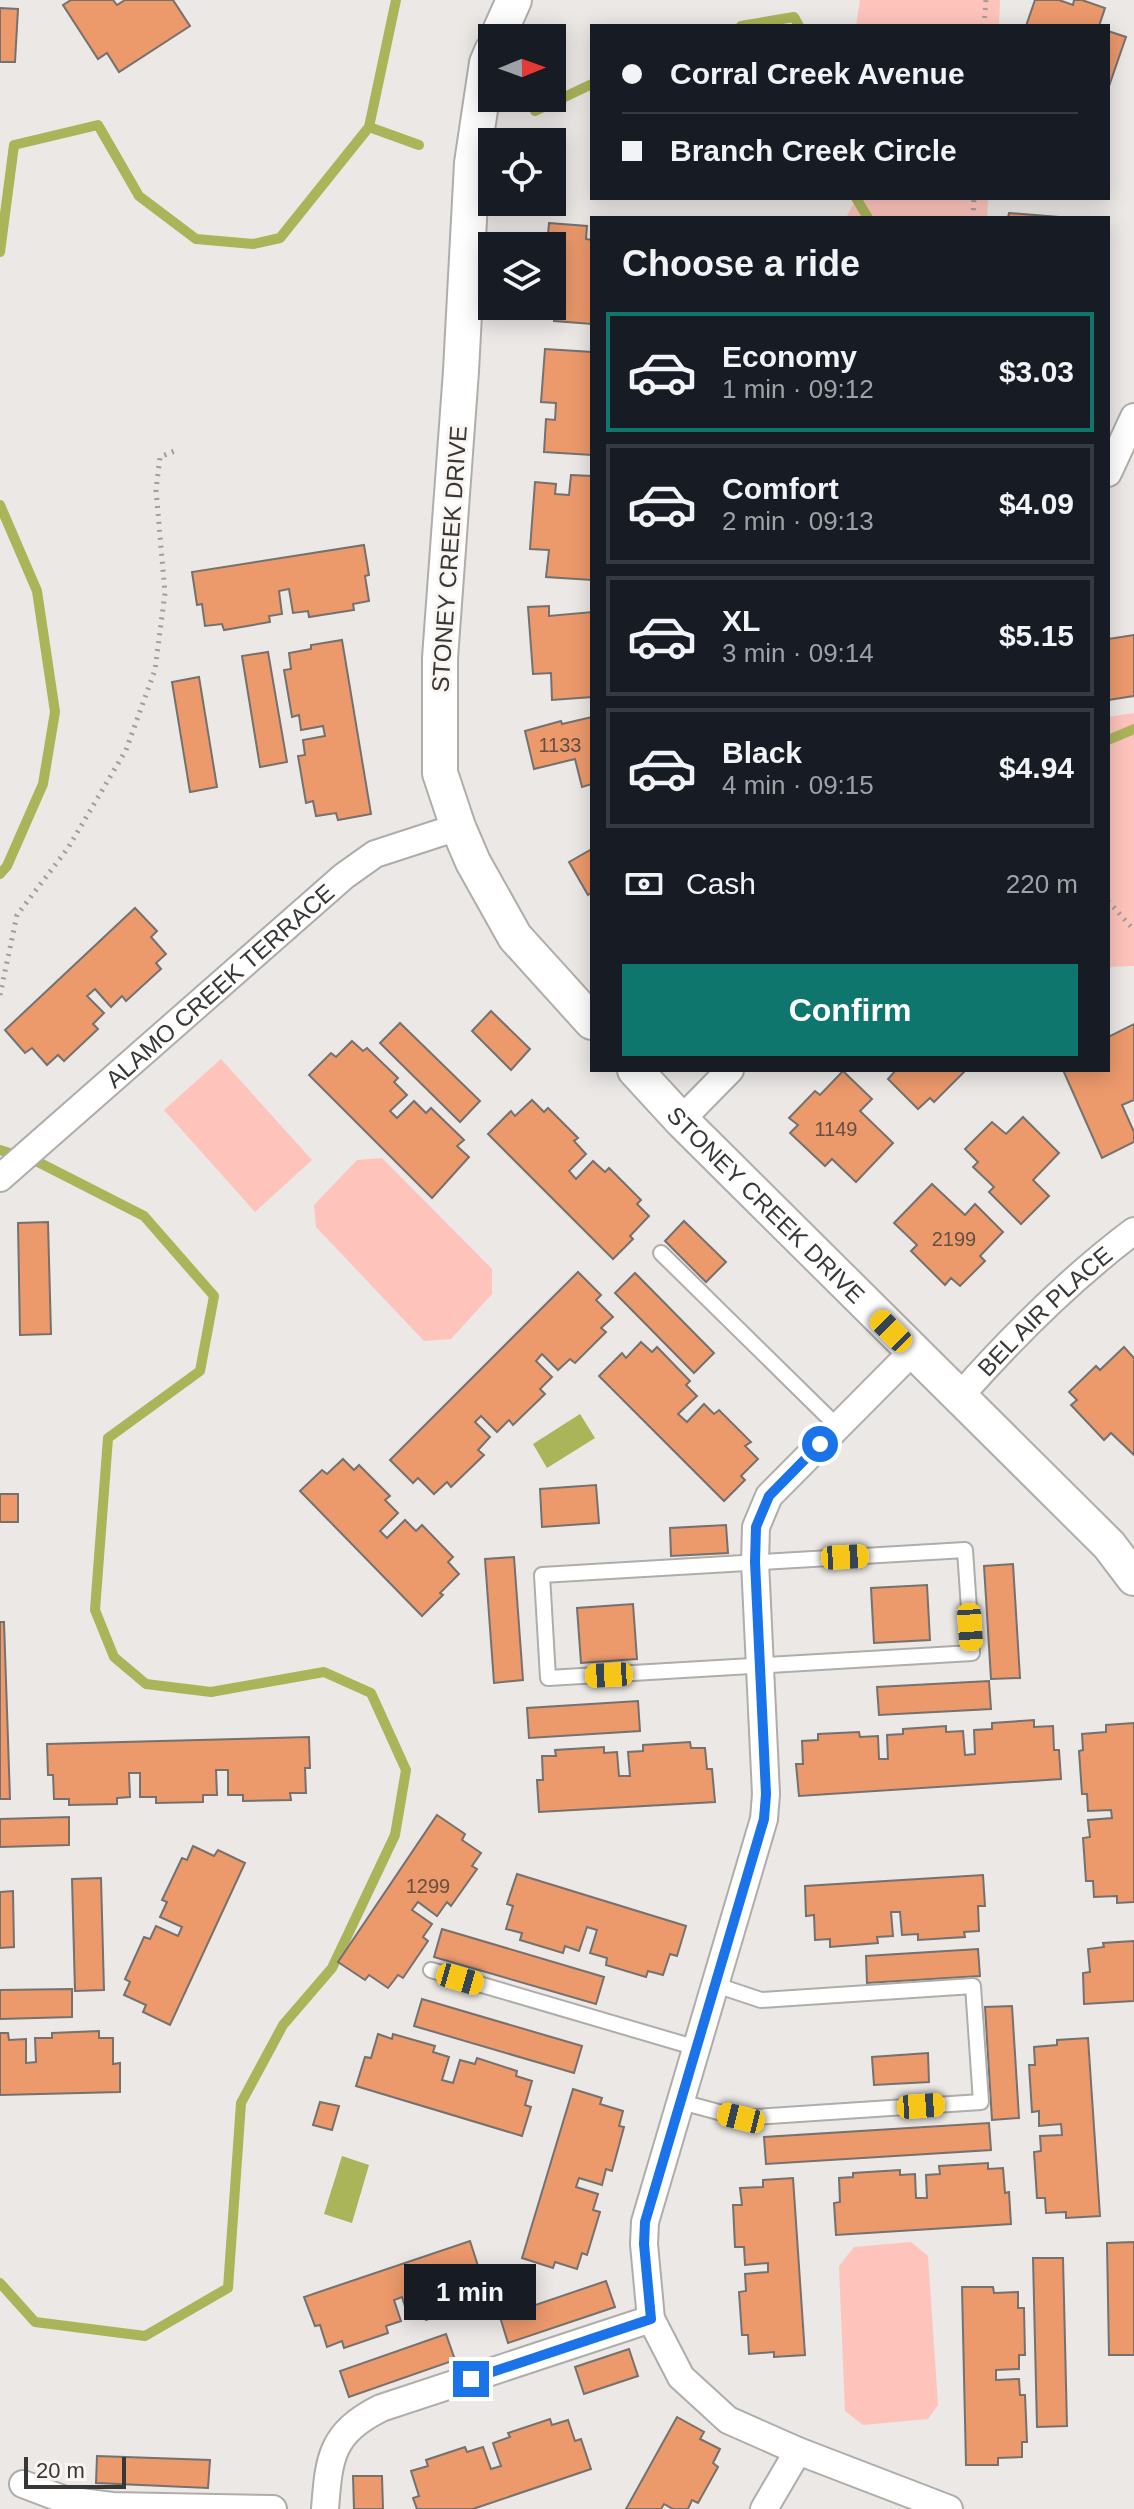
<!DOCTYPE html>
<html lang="en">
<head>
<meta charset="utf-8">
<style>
	:root { --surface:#171b24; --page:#242831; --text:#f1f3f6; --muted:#9ea1a6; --line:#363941; --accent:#0f766e }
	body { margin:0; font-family:Arial,sans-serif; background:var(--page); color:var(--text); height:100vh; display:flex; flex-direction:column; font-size:30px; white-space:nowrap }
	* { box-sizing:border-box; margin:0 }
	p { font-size:26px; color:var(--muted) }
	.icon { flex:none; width:44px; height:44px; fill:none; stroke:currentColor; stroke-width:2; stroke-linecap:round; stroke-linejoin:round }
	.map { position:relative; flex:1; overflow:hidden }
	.details { position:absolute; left:590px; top:216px; width:520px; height:856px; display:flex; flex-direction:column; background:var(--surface); border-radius:0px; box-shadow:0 4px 20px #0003 }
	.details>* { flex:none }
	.top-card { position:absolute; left:590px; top:24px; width:520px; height:176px; border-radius:0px; box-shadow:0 4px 20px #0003; display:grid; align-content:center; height:176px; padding:0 32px; background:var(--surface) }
	.needle { width:52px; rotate:89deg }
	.tools { position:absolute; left:478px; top:24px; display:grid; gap:16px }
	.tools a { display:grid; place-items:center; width:88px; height:88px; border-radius:0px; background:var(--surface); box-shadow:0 4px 20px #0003; font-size:40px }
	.scale { position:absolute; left:24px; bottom:20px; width:102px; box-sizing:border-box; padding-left:8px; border:4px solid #383735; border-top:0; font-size:22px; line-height:28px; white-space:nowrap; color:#383735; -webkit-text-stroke:6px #f8f5f2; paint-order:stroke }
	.end { position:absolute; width:36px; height:36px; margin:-18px; border:10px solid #1a73e8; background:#fff; box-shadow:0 0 0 4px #fff }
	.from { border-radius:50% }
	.bubble { position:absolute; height:56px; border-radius:0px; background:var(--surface); box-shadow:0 4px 20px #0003; font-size:26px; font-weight:700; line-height:56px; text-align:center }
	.car { position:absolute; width:24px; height:48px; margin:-24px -12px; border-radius:10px; box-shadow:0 0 6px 2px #0007; background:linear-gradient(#f5c518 24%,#345 0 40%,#f5c518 0 76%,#345 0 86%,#f5c518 0) }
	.top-card b { display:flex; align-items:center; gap:28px; height:76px; font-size:30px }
	.top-card b+b { border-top:2px solid var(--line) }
	.top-card i { width:20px; height:20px; background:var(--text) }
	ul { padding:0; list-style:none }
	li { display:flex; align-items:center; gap:24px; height:120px; margin:0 16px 12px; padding:0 16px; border:4px solid var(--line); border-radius:0px }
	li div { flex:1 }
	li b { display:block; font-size:30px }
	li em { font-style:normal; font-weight:700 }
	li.current { border-color:var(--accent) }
	li>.icon { width:72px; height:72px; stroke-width:1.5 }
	h2 { padding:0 32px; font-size:36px; line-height:96px }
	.pay { display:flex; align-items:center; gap:20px; height:88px; padding:0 32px; font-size:30px }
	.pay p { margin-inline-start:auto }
	.primary-button { display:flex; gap:16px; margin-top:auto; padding:16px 32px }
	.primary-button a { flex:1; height:92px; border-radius:0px; background:var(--accent); color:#fff; font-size:32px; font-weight:700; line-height:92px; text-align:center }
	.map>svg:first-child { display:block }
	.green { fill:#fec4bc }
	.water { fill:#aab459 }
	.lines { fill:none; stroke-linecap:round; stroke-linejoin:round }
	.stream { stroke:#aab459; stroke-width:10 }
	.building { fill:#ec996c; stroke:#74716f; stroke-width:2 }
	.service-casing { stroke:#afada9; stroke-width:18 }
	.minor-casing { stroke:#afada9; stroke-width:30 }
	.tertiary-casing { stroke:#afada9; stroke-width:38 }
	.path { stroke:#a09e9c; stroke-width:5; stroke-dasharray:2 6; stroke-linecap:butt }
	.service { stroke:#fff; stroke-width:14 }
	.minor { stroke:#fff; stroke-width:26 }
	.tertiary { stroke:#fff; stroke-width:34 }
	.route { stroke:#1a73e8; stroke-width:10 }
	.labels { text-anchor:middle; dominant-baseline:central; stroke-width:6; stroke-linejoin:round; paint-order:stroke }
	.number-label { font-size:20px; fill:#655043 }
	.street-label { font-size:24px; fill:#383735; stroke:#f8f5f2 }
</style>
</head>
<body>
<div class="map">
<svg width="1134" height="2509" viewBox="0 0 1134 2509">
	<rect width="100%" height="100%" fill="#ebe8e5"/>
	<!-- green -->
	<g class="green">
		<path d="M860 0H1000L999 26H856Z"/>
		<path d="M856 198H988L987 218H846Z"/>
		<path d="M1134 713V966L1108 967V717Z"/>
		<path d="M221 1059 312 1160 255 1212 164 1110Z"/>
		<path d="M382 1158 492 1269V1294L451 1339 424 1341 316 1227 314 1205 357 1160Z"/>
		<path d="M911 2242 928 2256 938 2405 928 2419 863 2425 845 2411 839 2266 854 2247Z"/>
	</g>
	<!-- water -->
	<g class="water">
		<path d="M580 1414 595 1438 547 1468 533 1444Z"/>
		<path d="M342 2156 369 2165 352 2223 324 2214Z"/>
	</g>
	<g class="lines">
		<!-- stream -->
		<g class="stream">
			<path d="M741 26 794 17 799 26"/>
			<path d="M535 111 592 84"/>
			<path d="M369 127 419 145"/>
			<path d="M856 198 868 218"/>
			<path d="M0 252 14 145 98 125 139 196 196 239 253 244 280 238 369 127 396 0"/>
			<path d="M0 505 37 591 55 712 43 784 7 866 0 874"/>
			<path d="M1108 740 1134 729"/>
			<path d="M0 1150 38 1162 144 1216 214 1296 200 1371 108 1438 95 1610 114 1657 146 1684 211 1692 324 1672 371 1693 406 1770 395 1835 332 1968 283 2025 241 2103 228 2288 145 2336 35 2322 0 2283"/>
		</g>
	</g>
	<!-- building -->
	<g class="building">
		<path d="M71 0H113L117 5 125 0H173L190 26 119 72 107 53 98 59 63 5Z"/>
		<path d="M1035 0H1059L1073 5 1074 0H1082L1105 8 1099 26H1026Z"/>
		<path d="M0 8 18 9 15 62H0Z"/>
		<path d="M1108 31 1126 37 1108 89Z"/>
		<path d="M1009 213 1072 218H1008Z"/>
		<path d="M549 223 587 226 586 239 592 240V324L554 321 558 276 552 275V246H547Z"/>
		<path d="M545 349 592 352V455L544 452 546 419 555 420 556 403 541 402Z"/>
		<path d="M571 475 592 476V580L546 577 549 550 530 549 535 482 556 484 555 494 569 495Z"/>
		<path d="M364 545 369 575 365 576 369 601 353 604 354 610 309 617 308 611 293 613 289 589 279 591 282 614 269 616 270 622 224 630 222 624 205 626 202 604 197 605 192 572Z"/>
		<path d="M549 606V616L592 612V697L552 700 551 673 533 674 528 607Z"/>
		<path d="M1134 635V696L1108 700V639Z"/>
		<path d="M342 640 371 814 338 820 336 813 316 816 313 801 306 803 298 756 305 755 303 740 325 736 323 726 301 730 299 715 292 717 284 670 291 669 289 653 311 649V645Z"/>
		<path d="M268 652 287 762 260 767 242 656Z"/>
		<path d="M199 677 217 787 190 792 172 682Z"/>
		<path d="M592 717V784L582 787 575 759 534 769 525 731 561 721 562 724Z"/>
		<path d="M592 849V892L588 895 569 862Z"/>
		<path d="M135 908 157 931 151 937 166 954 156 963 161 969 126 1001 122 996 111 1007 95 989 87 996 104 1013 93 1024 98 1029 64 1061 58 1055 47 1065 32 1048 25 1053 5 1030Z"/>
		<path d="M491 1011 530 1049 511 1070 472 1031Z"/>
		<path d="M400 1023 480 1101 460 1122 380 1043Z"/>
		<path d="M1134 1024V1100L1122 1105 1134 1132V1142L1102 1158 1063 1070H1108V1037Z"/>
		<path d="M352 1041 363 1051 367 1048 398 1078 394 1082 407 1095 390 1111 397 1118 414 1101 426 1113 431 1108 464 1140 457 1146 469 1157 432 1198 309 1075 331 1053 336 1057Z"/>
		<path d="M896 1070H966L934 1102 930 1098 918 1109 888 1079Z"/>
		<path d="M843 1071 872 1099 860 1111 893 1143 856 1182 832 1159 825 1166 790 1133 798 1125 789 1118 815 1091 820 1095Z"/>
		<path d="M532 1100 544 1112 548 1108 578 1138 574 1141 586 1154 569 1171 576 1179 593 1161 605 1172 609 1168 641 1200 637 1204 649 1216 630 1236 633 1239 613 1259 488 1134 511 1111 515 1116Z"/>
		<path d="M1023 1117 1059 1153 1033 1180 1049 1196 1021 1224 989 1192 994 1187 973 1167 978 1162 965 1149 992 1122 1006 1134Z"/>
		<path d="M932 1184 965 1215 975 1204 1003 1232 980 1256 985 1261 960 1286 951 1278 945 1285 911 1251 917 1245 894 1223Z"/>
		<path d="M684 1221 726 1262 706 1282 665 1241Z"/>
		<path d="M48 1222 51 1334 20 1335 18 1223Z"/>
		<path d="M578 1272 601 1295 596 1300 613 1317 601 1328 606 1332 575 1363 570 1359 558 1370 542 1354 536 1361 552 1377 540 1389 545 1394 513 1425 509 1420 497 1432 481 1416 475 1422 490 1437 478 1450 484 1455 451 1487 447 1482 434 1494 418 1478 413 1483 390 1460Z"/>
		<path d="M635 1273 714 1353 694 1373 615 1293Z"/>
		<path d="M641 1342 652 1352 657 1347 690 1381 686 1385 697 1396 678 1414 687 1422 704 1404 714 1414 719 1410 751 1442 745 1446 758 1459 741 1476 745 1480 724 1501 599 1376 622 1353 626 1358Z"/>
		<path d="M1124 1347 1134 1358V1455L1111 1433 1104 1440 1071 1405 1077 1400 1069 1392 1096 1366 1100 1370Z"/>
		<path d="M343 1459 354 1470 359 1465 390 1496 385 1500 398 1513 380 1531 387 1538 405 1520 416 1531 422 1525 453 1557 448 1562 459 1574 440 1593 443 1595 422 1616 300 1491 322 1470 327 1474Z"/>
		<path d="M596 1485 599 1523 542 1527 540 1489Z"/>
		<rect x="0" y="1494" width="18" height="28"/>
		<path d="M726 1525 728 1553 671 1556 670 1528Z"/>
		<path d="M514 1557 523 1680 494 1683 485 1559Z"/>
		<path d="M1013 1564 1020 1678 991 1679 984 1566Z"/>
		<path d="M927 1585 930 1640 874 1643 871 1588Z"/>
		<path d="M633 1604 637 1659 581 1663 577 1608Z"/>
		<path d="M0 1622H4L10 1799H0Z"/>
		<path d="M989 1681 991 1709 879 1715 877 1687Z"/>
		<path d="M638 1701 640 1731 529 1738 527 1708Z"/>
		<path d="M1034 1720V1727L1053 1726 1054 1750H1059L1061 1779 799 1796 796 1764H803L802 1741 818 1740V1734L859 1732 860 1737 878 1736 879 1759H888L887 1735 903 1734V1729L946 1726V1732L963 1731 965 1755 975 1754 974 1730 992 1729V1723Z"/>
		<path d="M1134 1723V1902L1117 1903V1896L1094 1897 1093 1881H1086L1083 1838 1090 1837 1088 1820 1112 1818 1111 1810 1088 1811 1087 1794H1082L1079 1751 1083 1750 1082 1734 1106 1732V1725Z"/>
		<path d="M309 1737 310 1768H305L306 1793H290L291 1800 243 1801V1795H228V1770H216L217 1795H203V1802L156 1803V1797H140V1773H129L130 1797 117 1798V1804L69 1805V1799H54L53 1775H48L47 1744Z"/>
		<path d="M690 1742 691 1748H705L707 1769H712L715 1802 539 1812 537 1780H543L542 1756H556L555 1750 604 1747V1753L617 1752 619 1776H630L628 1752 643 1751V1745Z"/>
		<path d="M437 1815 465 1834 462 1840 481 1853 472 1866 477 1869 451 1906 447 1902 437 1916 418 1902 412 1910 432 1924 423 1937 428 1941 403 1978 398 1975 388 1988 369 1975 365 1980 338 1962Z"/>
		<path d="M69 1817V1845L0 1847V1819Z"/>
		<path d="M193 1846 214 1856 218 1850 245 1863 170 2025 143 2012 146 2005 124 1995 130 1982 125 1979 144 1937 150 1939 156 1926 178 1936 182 1927 160 1917 167 1902 162 1900 182 1858 187 1860Z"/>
		<path d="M517 1874 686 1926 677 1956 670 1954 663 1975 648 1971 646 1977 606 1965 607 1958 590 1953 597 1930 587 1927 579 1951 565 1946 563 1953 520 1940 522 1933 506 1929 513 1906 507 1904Z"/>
		<path d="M983 1875 985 1906H978L979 1931 964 1932 965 1937 918 1940V1934L902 1935 900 1912H891L893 1936 877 1937 878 1943 830 1947V1939L815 1940 814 1915 806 1916 805 1886Z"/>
		<path d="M101 1878 104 1990 75 1991 72 1879Z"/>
		<path d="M13 1891 14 1947 0 1948V1892Z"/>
		<path d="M442 1929 604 1977 596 2004 434 1957Z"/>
		<path d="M1134 1941V2001L1084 2004 1083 1973 1090 1972 1088 1949 1104 1947 1103 1943Z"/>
		<path d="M978 1949 980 1976 867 1983 866 1956Z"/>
		<path d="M72 1989V2017L0 2019V1990Z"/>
		<path d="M422 1999 582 2046 574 2073 414 2026Z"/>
		<path d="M1012 2006 1019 2118 992 2120 985 2007Z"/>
		<path d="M99 2031V2038H113V2064L120 2063V2092L0 2095V2033H8L9 2040 26 2039V2063L36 2062 35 2038H52V2033Z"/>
		<path d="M378 2034 392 2039 393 2034 435 2046 433 2052 449 2057 442 2080 453 2083 460 2060 475 2064 477 2058 517 2071 516 2076 532 2081 525 2105 531 2107 522 2136 356 2086 365 2057 371 2058Z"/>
		<path d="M1088 2038 1100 2216 1066 2218V2212L1046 2213 1045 2198H1037L1034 2152 1041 2151 1040 2136 1062 2135 1061 2124 1039 2126V2111L1032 2112 1029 2065H1035L1034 2047 1057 2045V2040Z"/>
		<path d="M928 2053 929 2082 874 2085 872 2057Z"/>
		<path d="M573 2089 602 2098 600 2104 623 2111 619 2126 624 2127 612 2171 606 2169 602 2185 579 2178 576 2187 598 2194 593 2210 600 2212 587 2255 582 2253 577 2269 555 2262 553 2268 522 2258Z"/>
		<path d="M320 2102 339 2106 332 2130 313 2125Z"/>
		<path d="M989 2123 991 2150 766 2164 764 2137Z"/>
		<path d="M988 2163V2169L1003 2168 1005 2193 1009 2192 1011 2224 836 2235 834 2203 840 2202 839 2178 853 2177V2173L900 2170V2175L915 2174 916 2198H927L926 2175 940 2174 939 2166Z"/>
		<path d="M793 2178 805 2355 774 2357V2352L749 2354 748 2335H742L739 2292 746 2291 745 2274 768 2272V2263L745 2265 744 2247H735L733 2205H742L740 2188 763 2187V2180Z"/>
		<path d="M470 2241 479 2269 475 2271 483 2293 469 2298 471 2304 426 2320 424 2314 409 2319 402 2297 394 2300 401 2321 386 2326 388 2333 344 2348 342 2341 327 2347 320 2325 315 2326 304 2297Z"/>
		<path d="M1134 2242V2355H1109L1107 2243Z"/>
		<path d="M1033 2258H1063L1067 2426 1037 2427Z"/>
		<path d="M606 2281 615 2307 508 2343 500 2317Z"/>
		<path d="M962 2287H993L994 2293 1018 2292V2308H1024L1025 2355H1019V2369L996 2370V2380L1019 2379 1020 2395H1025L1027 2442H1022V2457L998 2458V2465H966Z"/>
		<path d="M446 2334 455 2360 349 2397 340 2371Z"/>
		<path d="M629 2349 638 2376 584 2394 575 2367Z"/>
		<path d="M677 2417 704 2432 700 2439 720 2449 713 2463 718 2467 698 2503 692 2500 688 2509H673L664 2504 661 2509H626Z"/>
		<path d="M550 2419 552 2425 568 2420 575 2441 581 2439 591 2469 473 2509H417L413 2498 419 2496 411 2471 428 2466 426 2460 465 2447 467 2452 483 2447 491 2469 501 2466 493 2443 510 2437 508 2433Z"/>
		<path d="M97 2456 210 2460 208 2488 96 2483Z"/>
		<path d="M353 2476H382L383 2509H354Z"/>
	</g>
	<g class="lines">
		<defs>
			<g id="service">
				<path d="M661 1253 838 1427"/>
				<path d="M965 1550 972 1653 548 1678 542 1575Z"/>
				<path d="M431 1970 697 2048"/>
				<path d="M681 2102 741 2118 981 2102 973 1986 761 2000 716 1985"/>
			</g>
			<g id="minor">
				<path d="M1108 473 1134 417"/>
				<path d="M681 1120 730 1070"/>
				<path id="s1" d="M0 1178 344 876 375 854 458 827"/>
				<path d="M912 1352 769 1496 756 1527 755 1562 766 1794 764 1819 645 2222 644 2244 651 2319 681 2377 728 2420 798 2451 949 2509"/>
				<path id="s2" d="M960 1396C1013 1336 1070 1279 1134 1231"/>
				<path d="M23 2484 65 2500 112 2506 273 2509"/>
				<path d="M325 2509C329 2457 331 2433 381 2408L651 2319"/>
				<path d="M764 2509 798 2451"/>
			</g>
			<g id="tertiary">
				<path d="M497 38 514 0"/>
				<path d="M492 51 487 63 472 163 461 371 440 658V773L458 827 473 862 515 937 592 1022"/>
				<path id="s3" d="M635 1070 681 1120 1109 1545 1134 1578"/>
			</g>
		</defs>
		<!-- service casing -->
		<use href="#service" class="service-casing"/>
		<!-- minor casing -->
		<use href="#minor" class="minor-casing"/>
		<!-- tertiary casing -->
		<use href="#tertiary" class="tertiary-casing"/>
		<!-- path -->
		<g class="path">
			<path d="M984 26 986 0"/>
			<path d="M973 218 974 198"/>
			<path d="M1108 901 1134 930"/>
			<path d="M0 995 17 915 68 848 126 750 155 670 165 593 156 490 160 457 177 450"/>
		</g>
		<!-- service -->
		<use href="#service" class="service"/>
		<!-- minor -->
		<use href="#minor" class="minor"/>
		<!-- tertiary -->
		<use href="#tertiary" class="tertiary"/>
	</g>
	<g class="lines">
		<!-- route -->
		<path class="route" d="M471 2379 651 2319 644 2244 645 2222 764 1819 766 1794 755 1562 756 1527 769 1496 820 1444"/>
	</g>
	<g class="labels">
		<!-- number labels -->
		<g class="number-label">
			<text x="560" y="745">1133</text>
			<text x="836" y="1129">1149</text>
			<text x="954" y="1239">2199</text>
			<text x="428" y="1886">1299</text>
		</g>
		<!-- street labels -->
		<g class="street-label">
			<text transform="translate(449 559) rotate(-86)">STONEY CREEK DRIVE</text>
			<text stroke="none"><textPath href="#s1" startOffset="292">ALAMO CREEK TERRACE</textPath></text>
			<text stroke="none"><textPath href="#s3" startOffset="188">STONEY CREEK DRIVE</textPath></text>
			<text stroke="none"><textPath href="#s2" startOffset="120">BEL AIR PLACE</textPath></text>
		</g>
	</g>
</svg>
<div class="tools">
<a><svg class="needle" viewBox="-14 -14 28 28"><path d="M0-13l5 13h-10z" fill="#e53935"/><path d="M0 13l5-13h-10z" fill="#9ea1a6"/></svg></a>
<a><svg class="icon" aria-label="locate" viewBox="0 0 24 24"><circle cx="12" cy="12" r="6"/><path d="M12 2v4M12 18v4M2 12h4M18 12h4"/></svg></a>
<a><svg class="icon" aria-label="layers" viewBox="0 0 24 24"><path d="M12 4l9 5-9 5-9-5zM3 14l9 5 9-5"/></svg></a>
</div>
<div class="scale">20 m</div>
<i class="end from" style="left:820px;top:1444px"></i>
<i class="end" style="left:471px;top:2379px"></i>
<div class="bubble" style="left:404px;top:2264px;width:132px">1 min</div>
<i class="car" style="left:891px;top:1331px;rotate:315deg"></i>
<i class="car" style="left:845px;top:1557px;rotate:87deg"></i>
<i class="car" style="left:970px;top:1627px;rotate:176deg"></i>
<i class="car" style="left:609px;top:1675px;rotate:267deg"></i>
<i class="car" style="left:460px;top:1979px;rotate:106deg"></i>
<i class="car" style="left:921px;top:2106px;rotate:86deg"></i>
<i class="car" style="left:741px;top:2118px;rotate:284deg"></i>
<div class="top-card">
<b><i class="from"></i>Corral Creek Avenue</b>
<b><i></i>Branch Creek Circle</b>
</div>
<section class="details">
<h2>Choose a ride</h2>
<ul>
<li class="current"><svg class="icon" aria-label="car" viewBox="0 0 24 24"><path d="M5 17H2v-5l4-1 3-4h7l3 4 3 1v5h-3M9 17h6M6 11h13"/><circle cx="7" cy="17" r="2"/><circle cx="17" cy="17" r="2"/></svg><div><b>Economy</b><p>1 min · 09:12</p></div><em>$3.03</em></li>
<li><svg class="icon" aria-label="car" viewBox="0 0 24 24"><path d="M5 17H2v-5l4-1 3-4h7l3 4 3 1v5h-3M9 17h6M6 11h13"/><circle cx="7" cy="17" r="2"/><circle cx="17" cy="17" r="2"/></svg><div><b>Comfort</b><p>2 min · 09:13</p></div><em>$4.09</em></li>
<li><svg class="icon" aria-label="car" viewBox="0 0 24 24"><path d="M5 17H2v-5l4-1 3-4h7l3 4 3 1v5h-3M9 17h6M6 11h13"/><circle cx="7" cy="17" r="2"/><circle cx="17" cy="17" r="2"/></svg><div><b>XL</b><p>3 min · 09:14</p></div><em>$5.15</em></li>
<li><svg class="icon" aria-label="car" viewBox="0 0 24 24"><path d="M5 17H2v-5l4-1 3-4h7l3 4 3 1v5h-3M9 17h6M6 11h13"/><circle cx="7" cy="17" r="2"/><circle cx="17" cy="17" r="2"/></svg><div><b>Black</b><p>4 min · 09:15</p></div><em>$4.94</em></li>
</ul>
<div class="pay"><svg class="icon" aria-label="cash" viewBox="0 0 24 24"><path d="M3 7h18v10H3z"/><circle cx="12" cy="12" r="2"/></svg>Cash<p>220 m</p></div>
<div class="primary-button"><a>Confirm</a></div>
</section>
</div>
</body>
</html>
